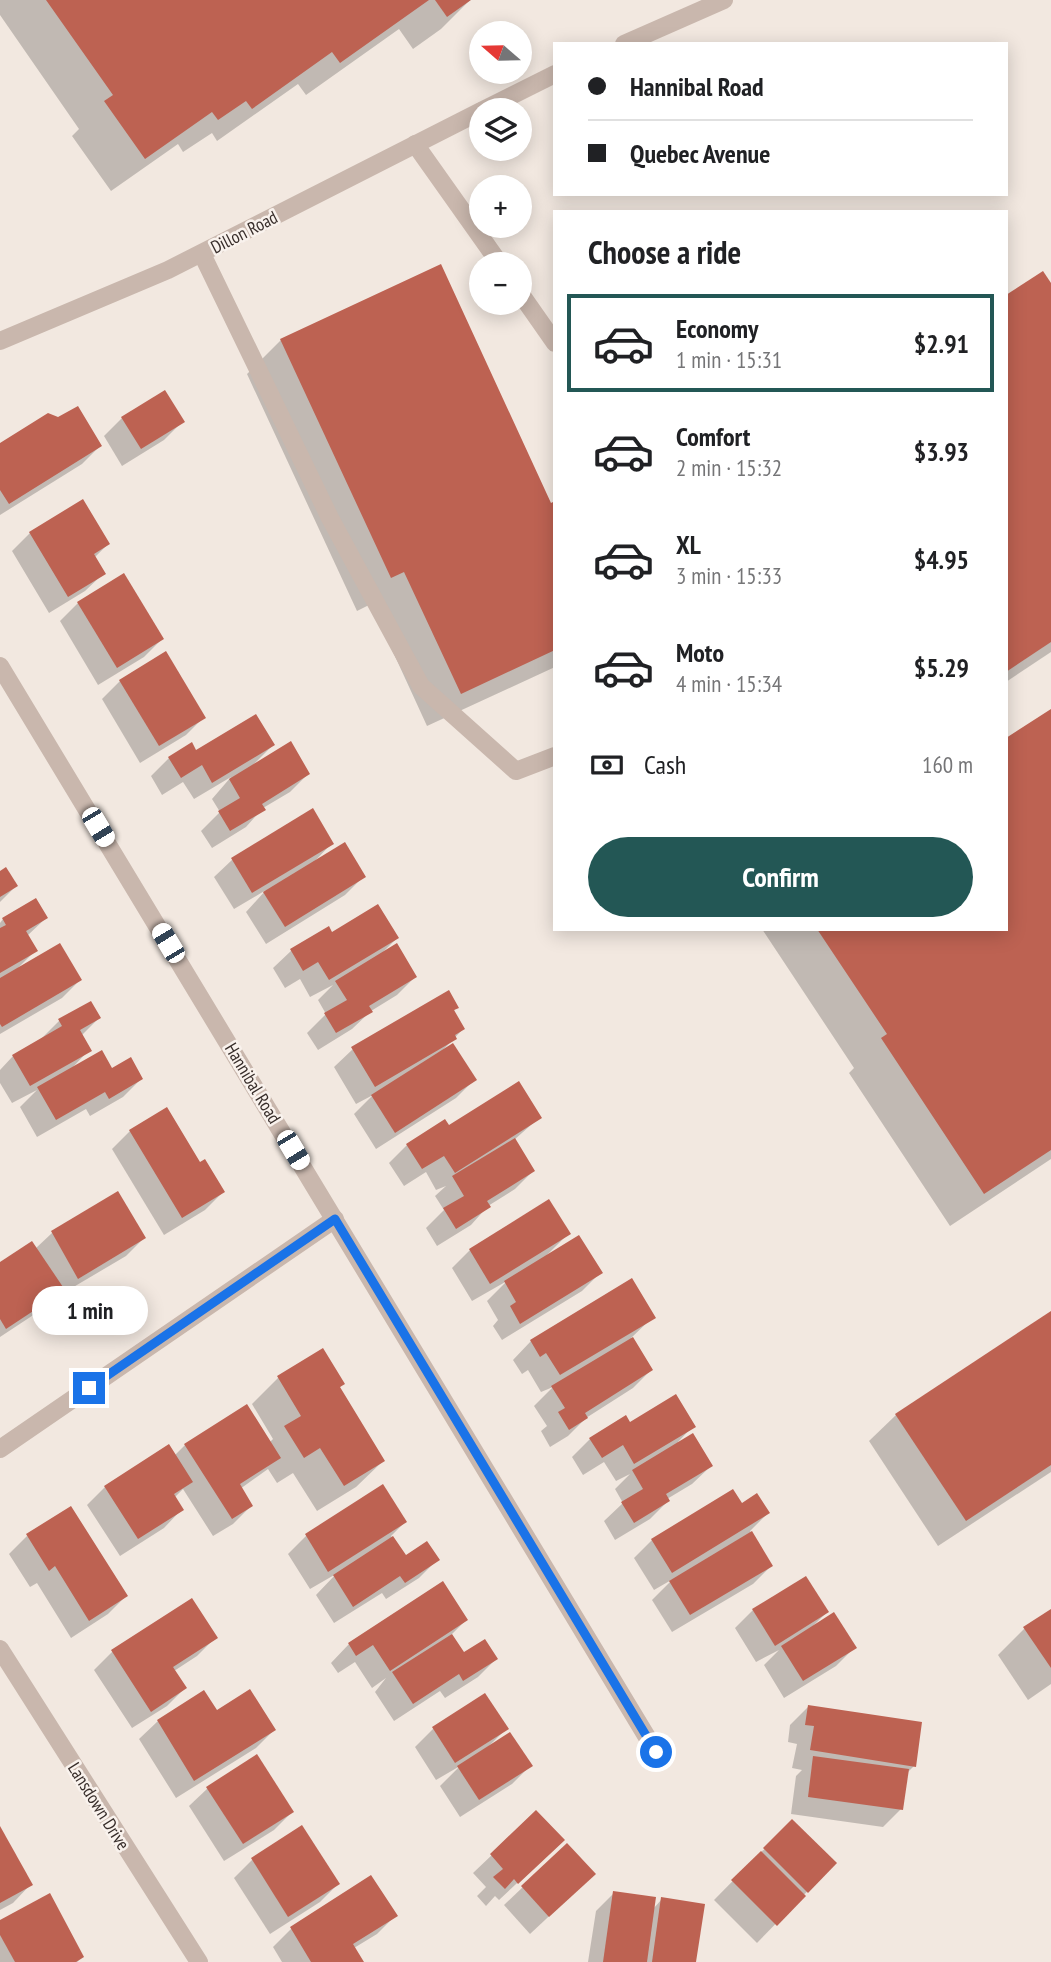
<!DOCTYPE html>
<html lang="en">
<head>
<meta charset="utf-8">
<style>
	:root { --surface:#fff; --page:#f6f6f6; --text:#202124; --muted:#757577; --line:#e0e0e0; --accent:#235755 }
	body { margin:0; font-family:"PT Sans Narrow",sans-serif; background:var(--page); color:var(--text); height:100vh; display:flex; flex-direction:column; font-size:26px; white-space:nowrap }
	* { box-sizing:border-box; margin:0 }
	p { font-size:23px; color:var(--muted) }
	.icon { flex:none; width:38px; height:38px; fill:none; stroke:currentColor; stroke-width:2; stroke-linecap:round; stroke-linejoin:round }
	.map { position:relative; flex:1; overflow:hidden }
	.side { position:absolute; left:553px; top:210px; width:455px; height:721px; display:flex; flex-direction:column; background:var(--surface); border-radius:0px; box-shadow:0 4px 18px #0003 }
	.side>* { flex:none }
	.guide { position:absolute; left:553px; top:42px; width:455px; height:154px; border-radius:0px; box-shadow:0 4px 18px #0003; display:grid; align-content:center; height:154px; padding:0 35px; background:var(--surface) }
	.needle { width:46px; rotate:290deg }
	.controls { position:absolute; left:469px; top:21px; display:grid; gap:14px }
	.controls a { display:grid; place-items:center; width:63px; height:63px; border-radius:50%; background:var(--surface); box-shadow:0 4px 18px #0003; font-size:35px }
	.end { position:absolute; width:32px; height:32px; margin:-16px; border:9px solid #1a73e8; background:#fff; box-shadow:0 0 0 4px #fff }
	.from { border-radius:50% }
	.bubble { position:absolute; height:49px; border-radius:24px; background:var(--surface); box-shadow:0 4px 18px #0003; font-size:23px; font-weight:700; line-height:49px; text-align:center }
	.car { position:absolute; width:21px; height:42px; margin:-21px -10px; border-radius:9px; box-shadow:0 0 5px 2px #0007; background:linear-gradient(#fff 24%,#345 0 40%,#fff 0 76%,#345 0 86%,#fff 0) }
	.guide b { display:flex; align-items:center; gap:24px; height:66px; font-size:26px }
	.guide b+b { border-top:2px solid var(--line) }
	.guide i { width:18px; height:18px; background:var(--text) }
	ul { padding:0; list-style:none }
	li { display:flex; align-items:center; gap:21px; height:98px; margin:0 14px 10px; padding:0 21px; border:4px solid transparent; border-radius:0px }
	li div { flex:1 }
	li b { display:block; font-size:26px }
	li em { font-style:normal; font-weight:700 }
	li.on { border-color:var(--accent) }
	li>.icon { width:63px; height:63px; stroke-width:1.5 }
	h2 { padding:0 35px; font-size:32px; line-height:84px }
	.pay { display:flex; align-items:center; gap:18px; height:77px; padding:0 35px; font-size:26px }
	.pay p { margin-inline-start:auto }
	.action { display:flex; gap:14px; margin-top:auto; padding:14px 35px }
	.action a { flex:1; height:80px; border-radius:42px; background:var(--accent); color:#fff; font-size:28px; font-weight:700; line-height:80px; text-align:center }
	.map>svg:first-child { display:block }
	.shadow { fill:#0003 }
	.building { fill:#bd6252 }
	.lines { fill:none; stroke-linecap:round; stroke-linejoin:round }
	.service { stroke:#c9b7ad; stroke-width:18 }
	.minor { stroke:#c9b7ad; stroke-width:18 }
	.route { stroke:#1a73e8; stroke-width:9 }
	.labels { text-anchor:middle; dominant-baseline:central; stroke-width:5; stroke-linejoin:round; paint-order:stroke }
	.street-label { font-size:18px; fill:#382e2b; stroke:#f9f2ed }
</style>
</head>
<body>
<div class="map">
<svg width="1051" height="1962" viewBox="0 0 1051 1962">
	<rect width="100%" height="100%" fill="#f2e8e0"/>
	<!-- shadow -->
	<g class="shadow">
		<path d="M0 0H470L441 29 413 49 399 29 306 95 298 84 217 141 212 133 183 152 178 144 111 191 72 136 79 129 0 15Z"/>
		<path d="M1051 286V652L1006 682V297Z"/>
		<path d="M281 340 550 505 555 503V667L427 726 371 604 357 611 247 374Z"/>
		<path d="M122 418 182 422 164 440 122 466 104 436Z"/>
		<path d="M0 445 100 446 82 464 0 515Z"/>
		<path d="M30 533 108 544 94 558 104 573 85 591 49 613 12 551Z"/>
		<path d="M78 603 162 639 144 657 98 685 60 621Z"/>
		<path d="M120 681 204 717 186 735 140 763 102 699Z"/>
		<path d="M1051 711V1159L950 1226 849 1073 854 1068 762 929H1006Z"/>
		<path d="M273 745 253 765 308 774 290 792 263 808 246 827 212 848 201 831 220 812 212 799 231 777 194 799 183 782 162 795 151 776 169 758 195 752Z"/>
		<path d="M332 843 314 862 364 876 345 895 266 944 246 912 266 890 234 909 214 877 233 859Z"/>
		<path d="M0 873 16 886 0 902Z"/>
		<path d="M46 918 27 936 36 950 18 968 80 980 62 998 0 1034V923L3 919Z"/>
		<path d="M331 935 397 938 383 952 415 977 397 995 371 1011 352 1029 318 1050 307 1033 326 1014 318 1000 333 985 310 997 300 979 285 988 273 968 292 950Z"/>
		<path d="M457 1007 453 1012 463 1029 444 1049 474 1080 456 1098 376 1149 354 1114 373 1095 356 1104 334 1067 353 1049Z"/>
		<path d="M99 1018 81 1036 89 1050 73 1067 111 1070 141 1079 123 1097 90 1116 86 1109 37 1137 20 1107 37 1090 12 1103 0 1083V1070L13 1056 41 1039 59 1021Z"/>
		<path d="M540 1117 514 1140 533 1171 515 1189 488 1206 471 1225 437 1246 426 1228 444 1210 435 1196 446 1186 436 1190 426 1172 404 1186 389 1163 407 1145 449 1127Z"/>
		<path d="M130 1131 199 1165 223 1192 205 1210 164 1235 112 1149Z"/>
		<path d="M117 1193 144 1238 126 1256 60 1295 59 1294 44 1308 0 1337V1264L35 1249 52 1233Z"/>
		<path d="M568 1234 547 1255 600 1273 582 1291 502 1340 493 1326 498 1320 487 1301 507 1281 472 1301 452 1268 470 1250Z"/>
		<path d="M1051 1313V1472L938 1546 869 1441 896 1415Z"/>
		<path d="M653 1317 631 1338 651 1370 633 1388 586 1418 568 1436 550 1447 541 1431 547 1426 534 1406 553 1387 541 1392 528 1370 522 1374 513 1360 531 1341Z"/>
		<path d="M279 1377 343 1384 339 1388 383 1461 356 1487 317 1511 293 1473 277 1483 268 1469 240 1489 251 1506 233 1524 213 1536 183 1489 174 1498 182 1509 164 1528 120 1556 87 1505 105 1487 174 1456 185 1445 269 1443 273 1439 252 1404Z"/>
		<path d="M630 1424 693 1426 678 1442 711 1466 692 1484 667 1499 668 1501 650 1519 615 1540 604 1521 623 1503 615 1489 630 1474 616 1481 604 1462 583 1475 572 1457 590 1439Z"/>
		<path d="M382 1486 405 1522 391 1536 405 1557 437 1560 419 1578 386 1599 382 1593 334 1623 316 1595 336 1574 310 1589 288 1554 306 1536Z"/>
		<path d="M741 1505 768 1513 750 1531 771 1566 753 1584 672 1632 652 1600 673 1579 654 1590 634 1558 652 1540Z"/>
		<path d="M27 1536 126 1596 108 1614 71 1638 37 1583 30 1587 9 1554Z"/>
		<path d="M191 1601 215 1638 197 1656 174 1671 185 1688 167 1706 132 1728 94 1670 112 1652Z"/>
		<path d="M753 1610 827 1612 813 1626 854 1648 836 1666 784 1698 764 1665 779 1650 756 1662 735 1628Z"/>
		<path d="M1051 1611V1684L1028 1700 998 1655 1024 1629Z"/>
		<path d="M466 1620 451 1635 463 1654 496 1659 478 1677 445 1698 440 1691 394 1721 375 1692 386 1678 372 1688 355 1662 338 1673 331 1663 349 1644Z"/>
		<path d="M204 1692 216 1712 274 1730 256 1748 176 1798 139 1739 158 1721Z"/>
		<path d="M808 1707 914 1766 906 1774 901 1809 883 1827 791 1814 796 1776 802 1770 792 1768 797 1744 788 1742 790 1725Z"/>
		<path d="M433 1729H506L489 1746 530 1766 512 1784 460 1817 440 1786 460 1766 436 1780 415 1747Z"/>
		<path d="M208 1788 292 1812 274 1830 224 1861 189 1806Z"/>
		<path d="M536 1813 544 1858 499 1900 495 1896 486 1906 477 1896 486 1887 473 1873Z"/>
		<path d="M792 1821 835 1863 757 1943 714 1900Z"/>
		<path d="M302 1827 338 1884 320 1902 270 1934 234 1878 252 1860Z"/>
		<path d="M0 1830 31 1884 13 1903 0 1910Z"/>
		<path d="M567 1845 575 1892 530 1934 504 1905Z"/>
		<path d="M371 1877 395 1916 377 1934 354 1948 362 1962H282L273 1947 291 1929Z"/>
		<path d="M614 1893 653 1909 662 1899 694 1962H588L596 1911Z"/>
		<path d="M0 1922 82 1957 77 1962H0Z"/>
	</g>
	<!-- building -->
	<g class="building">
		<path d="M46 0H429L340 63 332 52 252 109 246 101 218 120 212 112 145 159 104 101 113 95Z"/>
		<path d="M435 0H471L447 17Z"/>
		<path d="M441 264 551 503 555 501V650L461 694 404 572 391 578 280 339Z"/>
		<path d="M1043 271 1051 283V642L1006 672V295Z"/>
		<path d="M165 390 185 422 141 449 121 417Z"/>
		<path d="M78 406 102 446 9 504 0 490V443L48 413 58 417Z"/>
		<path d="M83 499 110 544 94 554 106 574 68 597 29 532Z"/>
		<path d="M124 573 164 639 117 668 77 602Z"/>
		<path d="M166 651 206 718 159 746 119 680Z"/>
		<path d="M1051 709V1150L984 1194 881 1038 887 1034 817 929H1006V738Z"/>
		<path d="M256 714 275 745 212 783 202 765 181 778 168 757 192 742 196 750Z"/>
		<path d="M291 741 310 774 262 804 266 810 230 831 218 811 240 798 229 779Z"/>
		<path d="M313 808 334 844 252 893 231 858Z"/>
		<path d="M345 842 366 877 285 927 263 892Z"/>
		<path d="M6 867 18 886 0 897V871Z"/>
		<path d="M36 898 48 918 26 931 38 951 0 973V928L6 925 2 918Z"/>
		<path d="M378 904 399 938 329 980 318 962 303 971 290 949 329 926 332 932Z"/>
		<path d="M60 943 82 980 2 1027 0 1024V978Z"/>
		<path d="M397 943 417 977 369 1006 373 1012 336 1033 324 1013 347 1000 335 981Z"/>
		<path d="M449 990 459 1008 454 1010 465 1029 455 1035 457 1039 375 1087 351 1047Z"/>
		<path d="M91 1001 101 1018 80 1030 92 1051 30 1086 12 1055 62 1026 58 1019Z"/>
		<path d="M453 1043 477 1080 395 1133 371 1095Z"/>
		<path d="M102 1050 112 1068 131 1057 143 1079 109 1099 105 1092 56 1120 37 1087Z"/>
		<path d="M519 1081 542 1118 455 1173 444 1156 422 1169 406 1144 445 1119 449 1125Z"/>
		<path d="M167 1107 200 1162 205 1159 225 1192 182 1218 129 1130Z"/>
		<path d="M515 1138 535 1171 487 1201 491 1207 456 1229 443 1208 464 1196 452 1176Z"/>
		<path d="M118 1191 146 1238 78 1279 51 1231Z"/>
		<path d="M549 1199 571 1234 490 1284 469 1249Z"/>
		<path d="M579 1235 603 1273 520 1324 510 1306 516 1302 504 1281Z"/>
		<path d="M32 1241 65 1290 6 1329 0 1319V1262Z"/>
		<path d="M632 1278 656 1318 560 1375 546 1353 540 1357 530 1340Z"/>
		<path d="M1051 1311V1465L966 1521 895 1414Z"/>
		<path d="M633 1337 653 1370 585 1413 588 1418 569 1430 558 1412 565 1408 551 1386Z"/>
		<path d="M323 1348 345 1384 340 1387 385 1461 344 1486 320 1448 304 1458 284 1426 301 1416 277 1376Z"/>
		<path d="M676 1394 696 1427 634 1464 623 1445 602 1458 589 1438 626 1415 630 1422Z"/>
		<path d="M247 1404 281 1458 240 1484 253 1506 232 1519 184 1444Z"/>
		<path d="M693 1433 713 1466 666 1494 670 1501 634 1523 621 1502 643 1489 632 1470Z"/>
		<path d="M169 1444 193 1482 174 1494 184 1510 138 1539 104 1486Z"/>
		<path d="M383 1484 407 1522 328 1572 305 1534Z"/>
		<path d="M733 1489 742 1503 757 1493 770 1513 672 1573 651 1539Z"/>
		<path d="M71 1506 128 1596 89 1621 55 1566 49 1571 26 1534Z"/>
		<path d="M752 1531 773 1566 690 1615 669 1581Z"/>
		<path d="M393 1536 406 1555 427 1541 440 1560 405 1583 400 1576 353 1607 333 1575Z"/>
		<path d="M806 1576 829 1612 775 1646 752 1609Z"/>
		<path d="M443 1581 468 1620 390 1671 373 1645 356 1656 348 1643Z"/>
		<path d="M192 1598 218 1638 173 1667 187 1688 151 1712 111 1650Z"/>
		<path d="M1051 1609V1668L1023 1627Z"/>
		<path d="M834 1612 857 1648 803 1681 781 1646Z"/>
		<path d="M452 1634 464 1652 485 1639 498 1659 463 1681 459 1674 413 1704 392 1672Z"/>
		<path d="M250 1689 276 1730 194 1781 157 1720 204 1690 217 1710Z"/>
		<path d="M485 1693 509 1729 455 1763 432 1727Z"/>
		<path d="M808 1705 922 1722 916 1767 810 1750 814 1726 805 1725Z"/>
		<path d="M510 1732 533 1766 479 1800 457 1766Z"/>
		<path d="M257 1754 294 1812 243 1844 206 1787Z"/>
		<path d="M813 1756 909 1769 903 1810 808 1797Z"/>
		<path d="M536 1810 565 1840 518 1884 514 1879 505 1889 493 1877 503 1869 490 1854Z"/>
		<path d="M792 1819 837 1863 808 1893 763 1848Z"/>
		<path d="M302 1825 340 1884 288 1917 251 1858Z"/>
		<path d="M0 1826 33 1885 0 1903Z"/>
		<path d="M567 1843 596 1874 549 1917 521 1886Z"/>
		<path d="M761 1851 806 1896 777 1926 731 1880Z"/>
		<path d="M371 1875 398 1916 353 1944 364 1962H311L290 1927Z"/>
		<path d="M613 1891 656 1897 647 1962H603Z"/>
		<path d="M50 1893 84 1957 76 1962H15L0 1935V1920Z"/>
		<path d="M661 1897 705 1904 696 1962H652Z"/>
	</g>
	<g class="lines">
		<!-- service -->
		<g class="service">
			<path d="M415 144 500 264"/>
			<path d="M202 254 330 518 421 686 516 771 555 756"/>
			<path d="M520 293 555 343"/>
		</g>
		<!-- minor -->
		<g class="minor">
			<path d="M624 44 724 0"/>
			<path d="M483 110 555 74"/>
			<path d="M0 341 168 270 481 111"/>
			<path d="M0 666 656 1752"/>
			<path d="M0 1449 335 1219"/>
			<path d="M0 1649 199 1962"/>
		</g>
	</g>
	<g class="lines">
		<!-- route -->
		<path class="route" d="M89 1388 335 1219 656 1752"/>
	</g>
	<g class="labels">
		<!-- street labels -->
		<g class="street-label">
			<text transform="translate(244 232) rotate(-27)">Dillon Road</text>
			<text transform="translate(253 1083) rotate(59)">Hannibal Road</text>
			<text transform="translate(99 1806) rotate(58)">Lansdown Drive</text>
		</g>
	</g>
</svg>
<div class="controls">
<a><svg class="needle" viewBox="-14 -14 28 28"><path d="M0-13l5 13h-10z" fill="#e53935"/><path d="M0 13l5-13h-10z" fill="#757577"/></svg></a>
<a><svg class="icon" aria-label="layers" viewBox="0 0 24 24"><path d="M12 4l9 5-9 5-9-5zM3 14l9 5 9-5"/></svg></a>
<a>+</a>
<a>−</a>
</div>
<i class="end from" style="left:656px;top:1752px"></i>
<i class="end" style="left:89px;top:1388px"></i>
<div class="bubble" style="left:32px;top:1286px;width:116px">1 min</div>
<i class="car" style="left:98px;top:827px;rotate:149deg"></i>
<i class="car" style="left:168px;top:943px;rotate:329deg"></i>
<i class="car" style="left:293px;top:1150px;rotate:149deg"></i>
<div class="guide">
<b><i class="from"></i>Hannibal Road</b>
<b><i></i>Quebec Avenue</b>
</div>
<section class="side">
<h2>Choose a ride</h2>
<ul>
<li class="on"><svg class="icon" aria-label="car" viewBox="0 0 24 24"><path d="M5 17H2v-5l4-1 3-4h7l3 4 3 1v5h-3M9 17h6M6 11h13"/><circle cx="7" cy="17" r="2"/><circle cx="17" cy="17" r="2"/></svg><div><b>Economy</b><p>1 min · 15:31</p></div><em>$2.91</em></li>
<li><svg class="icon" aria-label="car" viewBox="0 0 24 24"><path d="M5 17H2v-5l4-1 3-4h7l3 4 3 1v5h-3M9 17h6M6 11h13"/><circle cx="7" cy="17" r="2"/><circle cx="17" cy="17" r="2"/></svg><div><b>Comfort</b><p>2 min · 15:32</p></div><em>$3.93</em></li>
<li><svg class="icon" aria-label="car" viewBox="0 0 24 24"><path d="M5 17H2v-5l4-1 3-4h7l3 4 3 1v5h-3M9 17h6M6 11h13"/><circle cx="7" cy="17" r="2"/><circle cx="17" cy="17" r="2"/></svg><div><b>XL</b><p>3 min · 15:33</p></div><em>$4.95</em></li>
<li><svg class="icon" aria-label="car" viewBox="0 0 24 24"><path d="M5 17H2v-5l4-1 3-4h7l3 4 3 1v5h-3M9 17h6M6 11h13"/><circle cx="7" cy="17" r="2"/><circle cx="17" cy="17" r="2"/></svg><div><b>Moto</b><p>4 min · 15:34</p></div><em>$5.29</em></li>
</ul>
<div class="pay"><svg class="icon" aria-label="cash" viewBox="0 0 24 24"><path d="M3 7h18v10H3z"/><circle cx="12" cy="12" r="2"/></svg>Cash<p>160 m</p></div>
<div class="action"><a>Confirm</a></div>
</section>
</div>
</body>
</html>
